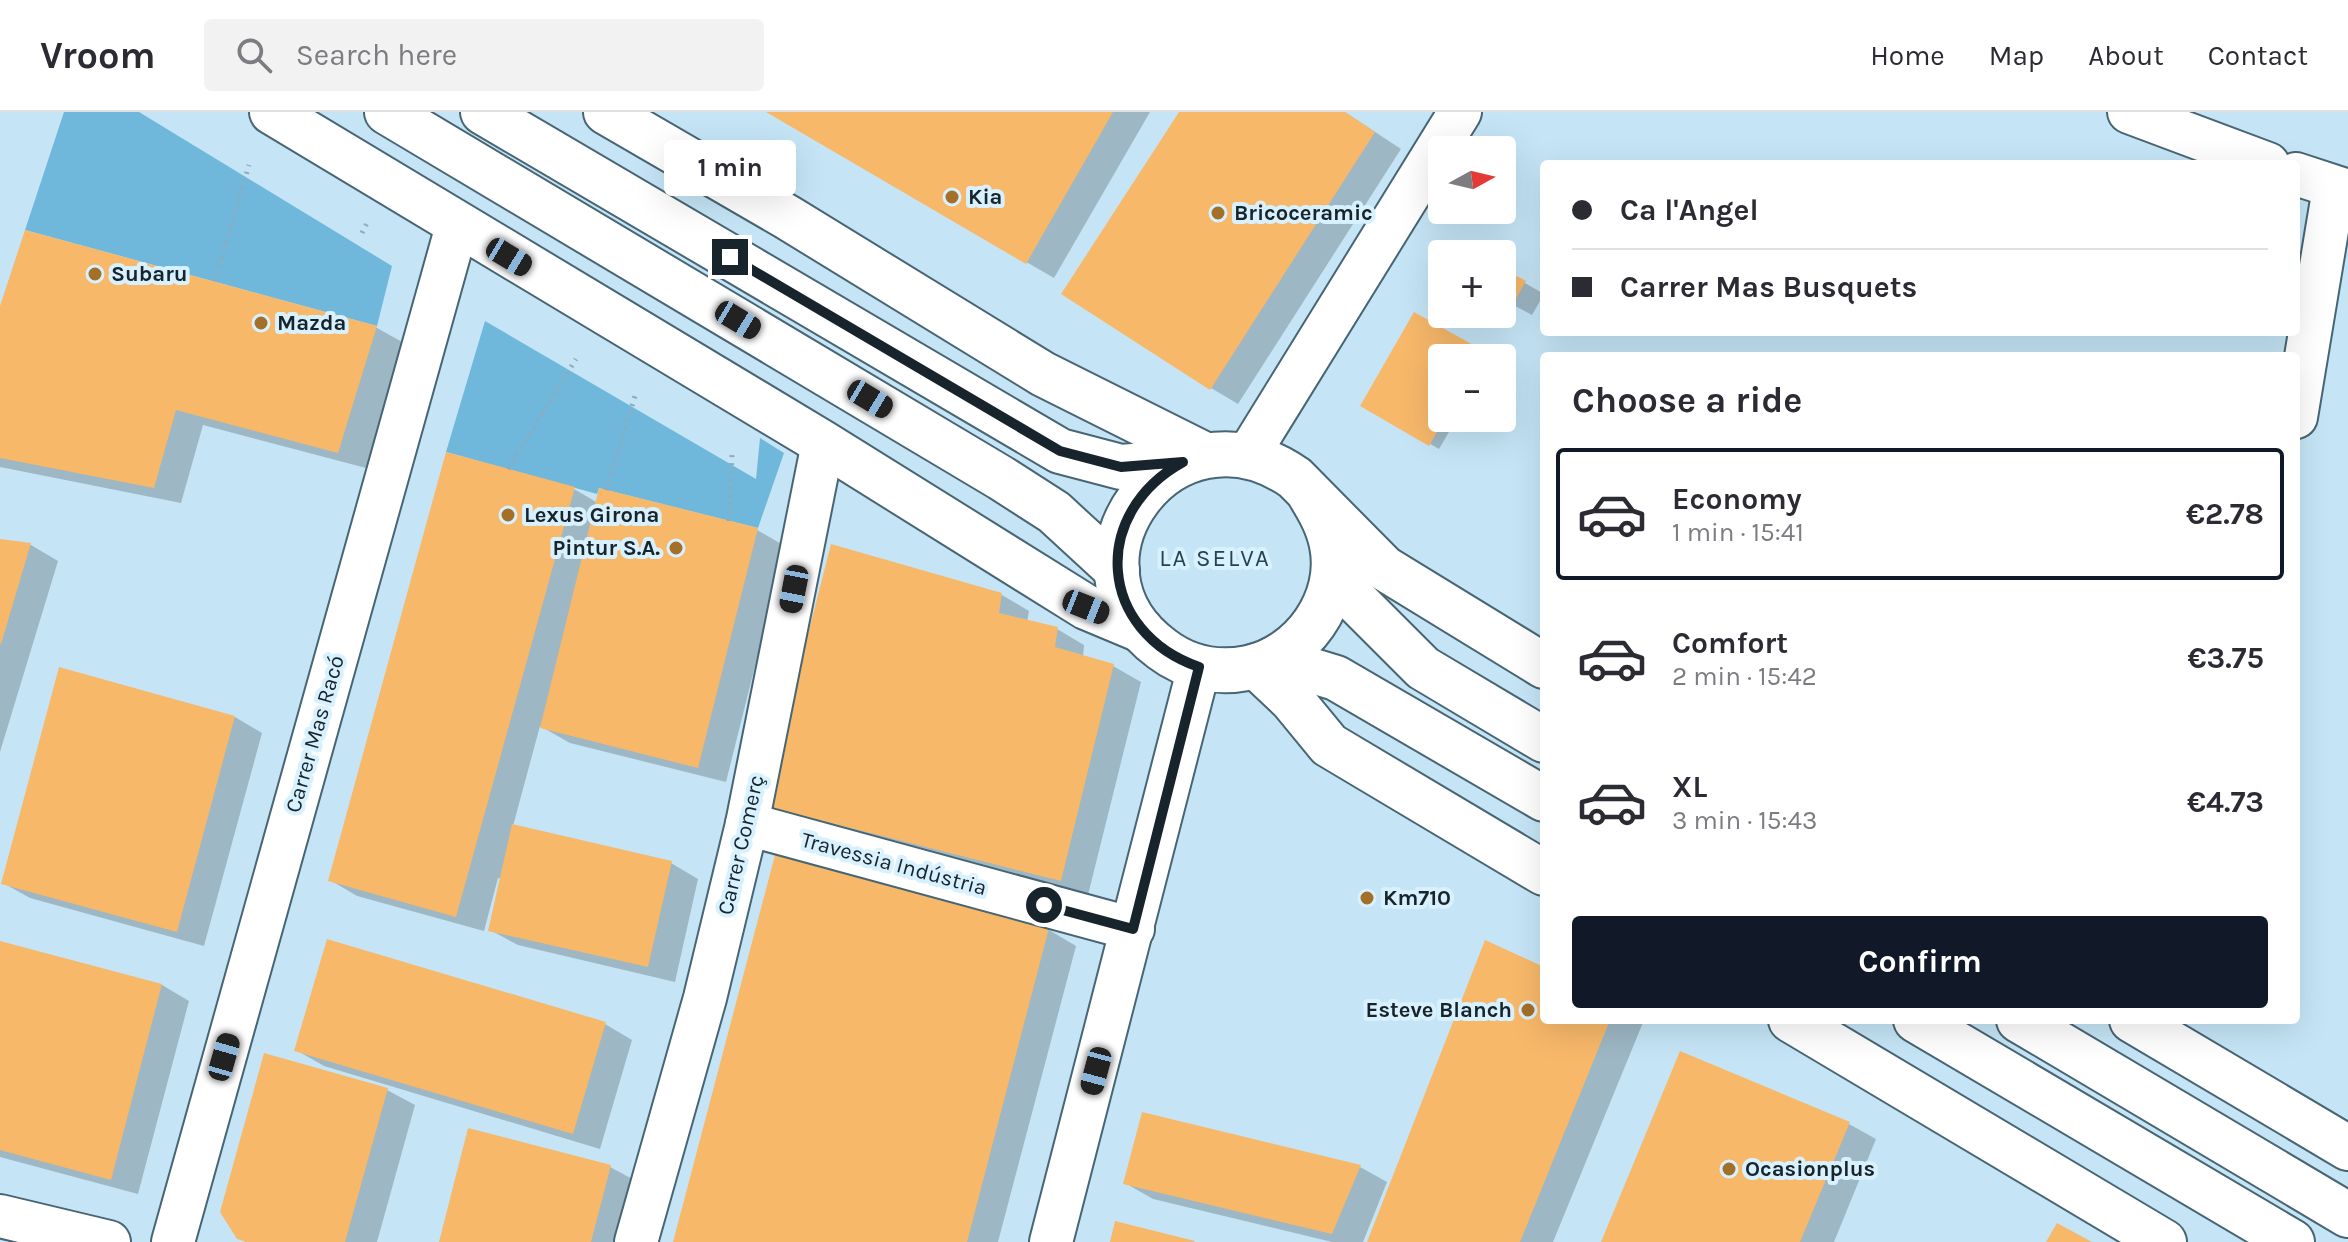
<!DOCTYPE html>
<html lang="en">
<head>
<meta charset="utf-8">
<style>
	:root { --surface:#fff; --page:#f2f2f3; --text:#2b2b33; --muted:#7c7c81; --line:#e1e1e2; --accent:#111827 }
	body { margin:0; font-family:Karla,sans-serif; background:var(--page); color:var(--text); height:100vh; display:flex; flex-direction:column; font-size:30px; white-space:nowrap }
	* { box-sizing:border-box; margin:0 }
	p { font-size:26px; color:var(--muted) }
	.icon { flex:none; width:44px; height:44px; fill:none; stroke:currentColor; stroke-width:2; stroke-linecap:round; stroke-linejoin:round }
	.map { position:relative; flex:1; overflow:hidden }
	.details { position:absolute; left:1540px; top:240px; width:760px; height:672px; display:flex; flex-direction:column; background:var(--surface); border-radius:8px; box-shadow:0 8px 32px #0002 }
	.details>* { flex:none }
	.guide { position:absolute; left:1540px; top:48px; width:760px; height:176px; border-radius:8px; box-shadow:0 8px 32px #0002; display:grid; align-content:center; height:176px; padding:0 32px; background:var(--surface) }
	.needle { width:52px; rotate:82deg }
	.tools { position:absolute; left:1428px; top:24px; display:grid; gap:16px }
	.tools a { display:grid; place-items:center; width:88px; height:88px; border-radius:8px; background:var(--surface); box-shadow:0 8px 32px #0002; font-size:40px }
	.end { position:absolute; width:36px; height:36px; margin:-18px; border:10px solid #18242b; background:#fff; box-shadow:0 0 0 4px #fff }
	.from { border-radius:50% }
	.bubble { position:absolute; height:56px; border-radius:8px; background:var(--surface); box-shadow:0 8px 32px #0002; font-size:26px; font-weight:700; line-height:56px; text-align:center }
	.car { position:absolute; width:24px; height:48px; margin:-24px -12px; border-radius:10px; box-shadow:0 0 6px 2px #0007; background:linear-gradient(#222 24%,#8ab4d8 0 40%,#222 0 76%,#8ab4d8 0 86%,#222 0) }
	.guide b { display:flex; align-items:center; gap:28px; height:76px; font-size:30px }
	.guide b+b { border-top:2px solid var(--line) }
	.guide i { width:20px; height:20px; background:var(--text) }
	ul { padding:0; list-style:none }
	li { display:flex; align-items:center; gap:24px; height:132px; margin:0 16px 12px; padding:0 16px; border:4px solid transparent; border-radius:8px }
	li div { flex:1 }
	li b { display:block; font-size:30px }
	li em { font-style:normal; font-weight:700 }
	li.active { border-color:var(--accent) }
	li>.icon { width:72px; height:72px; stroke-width:1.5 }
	h2 { padding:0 32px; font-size:36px; line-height:96px }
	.cta { display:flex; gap:16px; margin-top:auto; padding:16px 32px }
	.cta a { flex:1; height:92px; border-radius:8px; background:var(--accent); color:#fff; font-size:32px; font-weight:700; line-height:92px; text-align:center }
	header { display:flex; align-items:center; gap:48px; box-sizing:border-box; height:112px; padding:0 40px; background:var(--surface); border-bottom:2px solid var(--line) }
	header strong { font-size:38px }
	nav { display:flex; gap:44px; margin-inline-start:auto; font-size:28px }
	.search { width:560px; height:72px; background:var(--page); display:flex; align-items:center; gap:20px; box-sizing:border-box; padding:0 28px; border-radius:8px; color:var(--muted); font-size:30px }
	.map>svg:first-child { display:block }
	.green { fill:#70b8db }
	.shadow { fill:#0003 }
	.building { fill:#f7b86a }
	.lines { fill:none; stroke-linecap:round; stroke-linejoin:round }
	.street-casing { stroke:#486573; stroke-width:46 }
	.secondary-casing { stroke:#486573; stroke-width:48 }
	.path { stroke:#90aab8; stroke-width:5; stroke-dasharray:2 6; stroke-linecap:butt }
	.street { stroke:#fff; stroke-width:42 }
	.secondary { stroke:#fff; stroke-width:44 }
	.route { stroke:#18242b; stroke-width:10 }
	.poi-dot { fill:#a46f28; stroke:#d8f1ff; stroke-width:3 }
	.labels { text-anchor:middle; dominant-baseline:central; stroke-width:8; stroke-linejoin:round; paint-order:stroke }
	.poi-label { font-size:22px; font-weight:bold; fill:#18242b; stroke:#d8f1ff; text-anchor:start }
	.street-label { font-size:22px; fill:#18242b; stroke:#d8f1ff }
	.neighbourhood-label { font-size:24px; letter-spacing:2px; fill:#274250; stroke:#d8f1ff }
</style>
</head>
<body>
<header>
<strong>Vroom</strong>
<div class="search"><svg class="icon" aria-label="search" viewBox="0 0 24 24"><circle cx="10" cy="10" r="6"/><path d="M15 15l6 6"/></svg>Search here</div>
<nav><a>Home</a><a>Map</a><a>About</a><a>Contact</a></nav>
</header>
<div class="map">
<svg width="2348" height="1130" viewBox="0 0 2348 1130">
	<rect width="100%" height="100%" fill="#c5e5f6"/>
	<!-- green -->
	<g class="green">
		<path d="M64 0H139L392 154 377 214 25 118Z"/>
		<path d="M485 209 756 367 760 326 784 341 758 416 606 378 599 376 597 382 446 340Z"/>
	</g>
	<!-- shadow -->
	<g class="shadow">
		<path d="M768 0H1150L1054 166Z"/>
		<path d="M1181 0H1345L1401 37 1238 292 1211 276Z"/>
		<path d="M26 121 377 216 404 231 366 356 203 313 181 391 0 355V200Z"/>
		<path d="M1502 158 1544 182 1532 203 1502 187Z"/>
		<path d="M1415 202 1491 246H1442V306H1457L1439 337 1363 293Z"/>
		<path d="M448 342 574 377 598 391 757 418 785 434 726 670 570 631 540 614 513 714 671 751 698 767 675 870 518 833 490 818 502 767 498 766 484 819 357 784 330 768Z"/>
		<path d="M0 429 31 433 58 449 0 640Z"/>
		<path d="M1002 483 1029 499 1027 510 1057 517 1084 533 1083 545 1113 554 1141 570 1088 783 794 709 767 693Z"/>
		<path d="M235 605 262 621 204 834 30 786 3 771Z"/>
		<path d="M776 745 1049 818 1076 834 998 1130H675Z"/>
		<path d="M0 831 162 873 189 889 138 1082 0 1045Z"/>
		<path d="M1544 857V908H1644L1553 1130H1369Z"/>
		<path d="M605 912 632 928 600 1037 324 954 296 938Z"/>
		<path d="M387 978 415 993 377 1130H246L239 1126Z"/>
		<path d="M1849 1012 1876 1027 1834 1130H1603Z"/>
		<path d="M610 1055 638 1070 622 1130H441Z"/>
		<path d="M1360 1055 1387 1070 1363 1130H1332L1153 1087 1125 1071Z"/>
	</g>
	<!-- building -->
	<g class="building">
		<path d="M766 0H1113L1026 152Z"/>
		<path d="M1179 0H1345L1375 20 1210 278 1061 182Z"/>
		<path d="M25 118 377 214 338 341 176 298 154 376 0 346V194Z"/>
		<path d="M1454 128 1478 142H1446Z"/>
		<path d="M1502 156 1526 169 1512 194 1502 189Z"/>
		<path d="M1414 200 1484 239 1480 246H1442V306H1445L1429 334 1360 294Z"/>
		<path d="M446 340 575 375 456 805 328 769Z"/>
		<path d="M599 376 758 416 698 656 540 616Z"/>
		<path d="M0 427 31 431 1 532H0Z"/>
		<path d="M831 432 1002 481 999 501 1058 515 1055 535 1114 552 1061 769 764 694Z"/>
		<path d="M59 555 235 604 177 820 1 772Z"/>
		<path d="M512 712 672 749 648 855 488 819Z"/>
		<path d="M775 743 1049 816 967 1130H673Z"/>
		<path d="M327 827 606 910 573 1022 294 939Z"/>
		<path d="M1485 828 1544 855V908H1610L1520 1130H1367Z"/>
		<path d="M0 829 162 872 111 1068 0 1038Z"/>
		<path d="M1680 939 1850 1010 1800 1130H1601Z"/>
		<path d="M264 941 388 976 345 1130H247L237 1127 220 1100Z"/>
		<path d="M1142 1000 1361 1053 1332 1122 1123 1072Z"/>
		<path d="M468 1016 611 1053 591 1130H439Z"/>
		<path d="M1115 1109 1195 1129 1194 1130H1110Z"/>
		<path d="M2057 1111 2092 1130H2046Z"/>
	</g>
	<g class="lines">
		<defs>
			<g id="street">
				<path d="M2129 0 2268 52"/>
				<path d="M2296 62 2348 79"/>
				<path d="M2296 305 2334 76"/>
				<path d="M1248 343 1460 0"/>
				<path d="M747 712 1133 817"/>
				<path d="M0 1104 109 1130"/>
				<path d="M173 1130 457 114"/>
				<path d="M636 1130 705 886 747 712 823 331"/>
				<path d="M1051 1130 1199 555"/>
			</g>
			<g id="secondary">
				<path d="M272 0 823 331 1086 495 1141 518"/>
				<path d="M387 0 1001 366 1054 400 1117 458"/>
				<path d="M483 0 1060 339 1121 355 1183 350"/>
				<path d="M606 0 787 105 1043 262 1205 343"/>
				<path d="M1307 378C1318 396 1328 412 1332 433 1343 488 1302 545 1248 556 1217 562 1187 556 1162 537 1047 453 1171 279 1295 366L1384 456 1544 554"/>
				<path d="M1333 466 1423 556 1544 628"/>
				<path d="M1274 547 1336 566 1544 687"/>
				<path d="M1256 554 1292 588 1329 633 1544 761"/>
				<path d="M1791 908 2164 1130"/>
				<path d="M1916 908 2292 1130"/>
				<path d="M2019 908 2348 1103"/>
				<path d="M2132 908 2348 1036"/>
			</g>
		</defs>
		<!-- street casing -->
		<use href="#street" class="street-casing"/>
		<!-- secondary casing -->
		<use href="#secondary" class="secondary-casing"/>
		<!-- path -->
		<g class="path">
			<path d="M362 121 369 107"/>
			<path d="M214 169 249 53"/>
			<path d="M508 357 576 247"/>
			<path d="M606 378 635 284"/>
			<path d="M729 409 732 343"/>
		</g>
		<!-- street -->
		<use href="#street" class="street"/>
		<!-- secondary -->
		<use href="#secondary" class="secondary"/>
	</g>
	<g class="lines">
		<!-- route -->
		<path class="route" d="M730 145 1060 339 1121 355 1183 350C1089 402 1098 520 1199 555L1133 817 1044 793"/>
	</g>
	<!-- markers -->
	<g class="poi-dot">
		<circle cx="952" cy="85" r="8"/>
		<circle cx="1218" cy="101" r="8"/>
		<circle cx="95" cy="162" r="8"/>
		<circle cx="261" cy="211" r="8"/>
		<circle cx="508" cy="403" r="8"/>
		<circle cx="676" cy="436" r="8"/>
		<circle cx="1367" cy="786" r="8"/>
		<circle cx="1528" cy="898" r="8"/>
		<circle cx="1729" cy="1057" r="8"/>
	</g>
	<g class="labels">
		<!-- poi labels -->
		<g class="poi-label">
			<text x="968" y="85">Kia</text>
			<text x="1234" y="101">Bricoceramic</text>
			<text x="111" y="162">Subaru</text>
			<text x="277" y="211">Mazda</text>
			<text x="524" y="403">Lexus Girona</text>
			<text x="660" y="436" text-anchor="end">Pintur S.A.</text>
			<text x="1383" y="786">Km710</text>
			<text x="1512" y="898" text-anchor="end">Esteve Blanch</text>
			<text x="1745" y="1057">Ocasionplus</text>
		</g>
		<!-- street labels -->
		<g class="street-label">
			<text transform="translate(315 622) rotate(-74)">Carrer Mas Racó</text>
			<text transform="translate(741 733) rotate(-77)">Carrer Comerç</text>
			<text transform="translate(894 752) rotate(15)">Travessia Indústria</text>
		</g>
		<!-- neighbourhood labels -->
		<g class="neighbourhood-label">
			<text x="1215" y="446">LA SELVA</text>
		</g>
	</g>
</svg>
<div class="tools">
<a><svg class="needle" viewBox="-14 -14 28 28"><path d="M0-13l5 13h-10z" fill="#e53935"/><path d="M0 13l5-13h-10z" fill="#7c7c81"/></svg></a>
<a>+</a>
<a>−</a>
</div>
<i class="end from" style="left:1044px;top:793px"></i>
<i class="end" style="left:730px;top:145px"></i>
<div class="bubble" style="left:664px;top:28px;width:132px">1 min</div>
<i class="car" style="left:509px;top:145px;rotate:121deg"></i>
<i class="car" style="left:738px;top:208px;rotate:121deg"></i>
<i class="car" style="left:870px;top:287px;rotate:121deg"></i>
<i class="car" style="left:794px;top:477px;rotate:191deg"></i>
<i class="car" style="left:1086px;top:495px;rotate:112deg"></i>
<i class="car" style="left:224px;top:945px;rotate:16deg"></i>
<i class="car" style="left:1096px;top:959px;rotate:195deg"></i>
<div class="guide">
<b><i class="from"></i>Ca l'Angel</b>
<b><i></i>Carrer Mas Busquets</b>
</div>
<section class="details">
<h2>Choose a ride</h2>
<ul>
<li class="active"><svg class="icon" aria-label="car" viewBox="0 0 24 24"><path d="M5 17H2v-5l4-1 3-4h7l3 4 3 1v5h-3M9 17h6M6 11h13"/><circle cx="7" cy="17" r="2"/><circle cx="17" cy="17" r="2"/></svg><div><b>Economy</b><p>1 min · 15:41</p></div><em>€2.78</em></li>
<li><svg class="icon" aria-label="car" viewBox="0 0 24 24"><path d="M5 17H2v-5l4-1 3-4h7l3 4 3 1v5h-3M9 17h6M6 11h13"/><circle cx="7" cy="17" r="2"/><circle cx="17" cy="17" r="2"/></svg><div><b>Comfort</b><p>2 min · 15:42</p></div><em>€3.75</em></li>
<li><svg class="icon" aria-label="car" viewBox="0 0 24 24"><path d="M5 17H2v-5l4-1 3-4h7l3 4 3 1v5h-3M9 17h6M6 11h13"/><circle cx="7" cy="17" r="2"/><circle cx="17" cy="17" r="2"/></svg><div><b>XL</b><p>3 min · 15:43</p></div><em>€4.73</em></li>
</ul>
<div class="cta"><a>Confirm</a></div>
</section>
</div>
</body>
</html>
